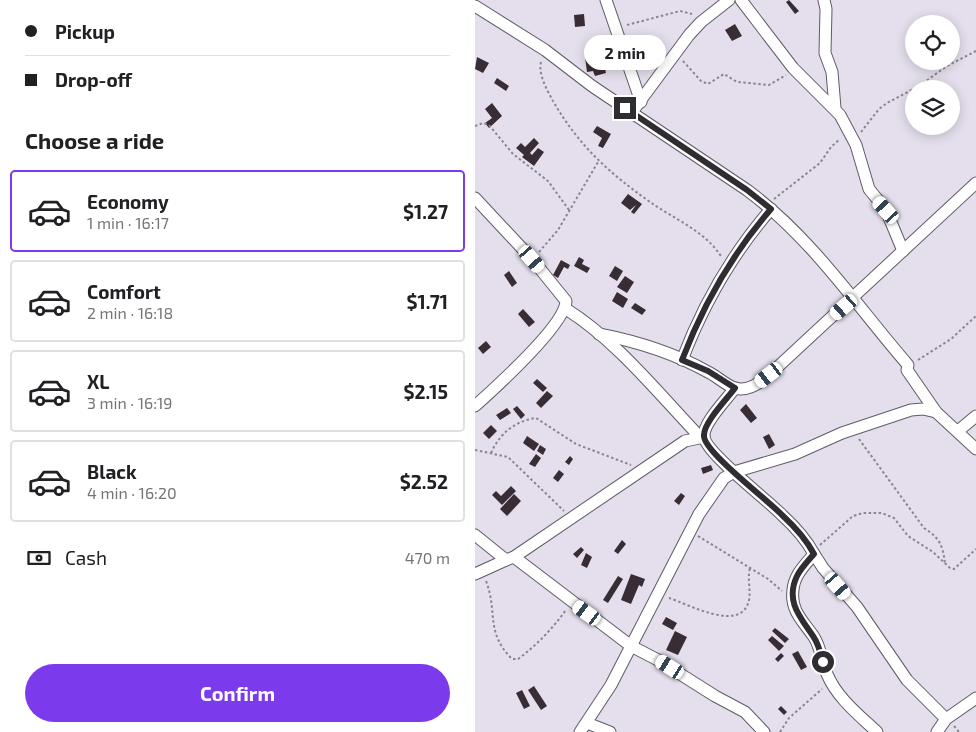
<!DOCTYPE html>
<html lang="en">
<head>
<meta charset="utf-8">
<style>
	:root { --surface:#fff; --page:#f6f6f6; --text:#202124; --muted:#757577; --line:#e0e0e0; --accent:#7c3aed }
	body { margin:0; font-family:"Exo 2",sans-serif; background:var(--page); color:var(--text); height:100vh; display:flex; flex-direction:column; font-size:19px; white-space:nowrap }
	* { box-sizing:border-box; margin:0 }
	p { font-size:16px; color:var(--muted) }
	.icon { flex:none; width:28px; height:28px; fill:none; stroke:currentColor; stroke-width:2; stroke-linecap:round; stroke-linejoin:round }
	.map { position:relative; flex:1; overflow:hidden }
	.drawer { display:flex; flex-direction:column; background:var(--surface); width:475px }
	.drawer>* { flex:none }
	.banner { display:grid; align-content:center; height:110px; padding:0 25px; background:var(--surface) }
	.controls { position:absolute; left:430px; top:15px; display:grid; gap:10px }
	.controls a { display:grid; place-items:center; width:55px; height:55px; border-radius:50%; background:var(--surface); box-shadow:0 2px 12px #0003; font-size:25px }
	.end { position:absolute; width:22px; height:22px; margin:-11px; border:6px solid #2f2d32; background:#fff; box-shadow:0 0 0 2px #fff }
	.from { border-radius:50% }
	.bubble { position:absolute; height:35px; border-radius:18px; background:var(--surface); box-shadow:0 2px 12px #0003; font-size:16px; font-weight:700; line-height:35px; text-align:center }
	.car { position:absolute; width:15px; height:30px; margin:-15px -8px; border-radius:6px; box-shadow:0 0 4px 1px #0007; background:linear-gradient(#fff 24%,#345 0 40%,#fff 0 76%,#345 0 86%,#fff 0) }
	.banner b { display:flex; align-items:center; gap:18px; height:48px; font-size:19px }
	.banner b+b { border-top:1px solid var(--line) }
	.banner i { width:12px; height:12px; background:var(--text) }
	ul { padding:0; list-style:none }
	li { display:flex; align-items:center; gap:15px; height:82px; margin:0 10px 8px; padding:0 15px; border:2px solid var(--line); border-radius:5px }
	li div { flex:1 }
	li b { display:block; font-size:19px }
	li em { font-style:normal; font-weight:700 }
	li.on { border-color:var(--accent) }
	li>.icon { width:45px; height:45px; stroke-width:1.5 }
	h2 { padding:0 25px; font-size:22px; line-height:60px }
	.pay { display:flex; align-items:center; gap:12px; height:55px; padding:0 25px; font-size:19px }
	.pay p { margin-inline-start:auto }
	.cta { display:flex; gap:10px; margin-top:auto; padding:10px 25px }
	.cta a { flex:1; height:58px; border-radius:30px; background:var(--accent); color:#fff; font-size:20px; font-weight:700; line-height:58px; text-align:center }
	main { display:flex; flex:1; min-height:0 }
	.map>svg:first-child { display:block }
	.building { fill:#382d35 }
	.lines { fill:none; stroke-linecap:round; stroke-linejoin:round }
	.street-casing { stroke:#605b67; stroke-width:13 }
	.path { stroke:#89858e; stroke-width:2; stroke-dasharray:2.5 2.5; stroke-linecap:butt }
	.street { stroke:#fff; stroke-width:11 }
	.route { stroke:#2f2d32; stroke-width:6 }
</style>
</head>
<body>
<main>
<section class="drawer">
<div class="banner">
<b><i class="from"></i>Pickup</b>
<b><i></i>Drop-off</b>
</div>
<h2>Choose a ride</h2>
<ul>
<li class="on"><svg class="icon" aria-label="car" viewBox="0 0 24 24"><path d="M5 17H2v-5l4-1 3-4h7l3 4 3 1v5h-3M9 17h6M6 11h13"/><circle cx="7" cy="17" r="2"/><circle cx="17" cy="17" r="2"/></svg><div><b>Economy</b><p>1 min · 16:17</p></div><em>$1.27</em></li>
<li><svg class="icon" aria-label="car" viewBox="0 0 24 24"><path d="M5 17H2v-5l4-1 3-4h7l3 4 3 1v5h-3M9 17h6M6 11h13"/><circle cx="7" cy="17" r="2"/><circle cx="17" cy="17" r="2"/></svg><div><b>Comfort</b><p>2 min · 16:18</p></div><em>$1.71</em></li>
<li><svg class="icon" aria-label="car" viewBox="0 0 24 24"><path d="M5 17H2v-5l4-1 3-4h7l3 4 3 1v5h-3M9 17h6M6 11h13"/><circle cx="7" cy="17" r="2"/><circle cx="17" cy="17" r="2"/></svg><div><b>XL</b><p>3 min · 16:19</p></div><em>$2.15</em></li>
<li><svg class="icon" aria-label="car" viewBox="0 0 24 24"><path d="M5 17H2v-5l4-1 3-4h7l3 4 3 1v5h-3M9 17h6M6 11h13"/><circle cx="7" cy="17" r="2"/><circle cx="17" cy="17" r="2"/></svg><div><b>Black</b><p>4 min · 16:20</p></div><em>$2.52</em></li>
</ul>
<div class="pay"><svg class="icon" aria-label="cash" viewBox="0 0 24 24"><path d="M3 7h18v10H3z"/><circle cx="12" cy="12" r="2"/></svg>Cash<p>470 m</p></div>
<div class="cta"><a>Confirm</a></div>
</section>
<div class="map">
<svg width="501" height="732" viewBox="0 0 501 732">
	<rect width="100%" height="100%" fill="#e5dfed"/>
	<!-- building -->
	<g class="building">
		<path d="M314 0 324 11 320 14 311 2Z"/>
		<path d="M109 14 110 26 100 27 99 15Z"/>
		<path d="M260 24 267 36 257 41 250 30Z"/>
		<path d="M122 56 123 61 117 62 118 66 129 63 131 73 120 76 118 71 112 72 110 57Z"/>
		<path d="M2 57 14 63 8 73 0 69Z"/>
		<path d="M22 78 34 86 31 91 19 83Z"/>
		<path d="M17 103 27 116 14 128 10 123 17 118 10 109Z"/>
		<path d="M122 126 136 134 128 148 123 146 127 138 118 132Z"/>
		<path d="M59 138 64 143 55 153 57 155 63 148 69 152 59 166 47 157 49 155 41 148 46 143 50 147Z"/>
		<path d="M153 194 167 204 159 214 156 212 161 205 155 210 146 203Z"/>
		<path d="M104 257 109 260 107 264 115 268 112 273 99 266Z"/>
		<path d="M86 260 95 265 93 269 89 267 83 278 78 275Z"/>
		<path d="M140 266 148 271 142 281 134 276Z"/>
		<path d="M34 271 42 283 37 287 29 275Z"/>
		<path d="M150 276 159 282 152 293 142 287Z"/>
		<path d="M142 292 153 299 148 308 137 301Z"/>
		<path d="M160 303 171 310 167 315 156 308Z"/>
		<path d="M48 309 60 322 54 327 43 314Z"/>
		<path d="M11 341 16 347 8 354 3 348Z"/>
		<path d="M62 379 72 388 68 392 58 383Z"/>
		<path d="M72 391 78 396 66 408 61 403Z"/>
		<path d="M271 404 282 418 276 423 265 410Z"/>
		<path d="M42 406 50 415 46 419 38 409Z"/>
		<path d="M32 408 36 413 25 420 21 415Z"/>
		<path d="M16 425 22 431 14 439 8 433Z"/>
		<path d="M294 434 300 445 294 449 288 437Z"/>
		<path d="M52 436 64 444 59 451 48 443Z"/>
		<path d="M65 445 71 449 68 455 62 451Z"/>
		<path d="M61 454 66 458 60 467 54 464Z"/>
		<path d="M95 456 98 459 94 465 90 462Z"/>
		<path d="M236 465 238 470 228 474 226 468Z"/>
		<path d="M84 470 89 474 83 482 78 478Z"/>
		<path d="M36 486 41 491 27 505 17 495 21 491 26 496Z"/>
		<path d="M206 493 210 496 204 505 199 501Z"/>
		<path d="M39 494 46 501 32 516 25 509Z"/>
		<path d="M147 540 151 544 143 554 139 551Z"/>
		<path d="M106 547 109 550 102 558 98 554Z"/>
		<path d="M111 553 117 557 112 568 106 565Z"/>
		<path d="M156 574 170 579 167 587 164 585 156 604 146 600Z"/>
		<path d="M143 576 148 579 133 603 128 600Z"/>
		<path d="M191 617 202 623 198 630 187 624Z"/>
		<path d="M300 628 314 639 310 643 297 631Z"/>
		<path d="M200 631 212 637 203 655 191 650Z"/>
		<path d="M297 636 309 646 304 651 293 640Z"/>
		<path d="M323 651 332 667 326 670 317 654Z"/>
		<path d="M306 653 309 656 303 662 300 659Z"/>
		<path d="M59 686 72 706 66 710 53 690Z"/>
		<path d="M47 690 55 706 49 709 41 693Z"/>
		<path d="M306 706 312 712 309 715 303 709Z"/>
	</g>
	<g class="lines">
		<defs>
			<g id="street">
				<path d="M131 0 166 102"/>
				<path d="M266 0 318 68 365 115 381 145 394 189 411 210 428 251"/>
				<path d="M349 0 351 9 350 53 357 72 360 108"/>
				<path d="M0 6 70 50 117 86 272 190C337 238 381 305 433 365L432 370 461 412 501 449"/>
				<path d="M157 112 214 35 226 22 254 0"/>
				<path d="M0 198 57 259 91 301C90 325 20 388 0 406"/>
				<path d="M91 309C142 341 183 393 225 437"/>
				<path d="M124 334C160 341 201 354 233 372 242 376 250 385 260 388 272 392 285 383 294 375L501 183"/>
				<path d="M207 360C228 305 257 254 296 209"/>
				<path d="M260 388C252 399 228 423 229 436 229 452 294 501 307 515 319 526 331 539 339 554 330 565 319 575 318 590 315 611 329 622 339 637 346 648 347 662 352 674 362 698 384 715 402 732"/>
				<path d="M483 431 501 416"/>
				<path d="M0 535 31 560 39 557 210 441 229 437"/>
				<path d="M339 554 348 568 382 607 432 680 471 719"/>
				<path d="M39 557 156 646 183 660 240 696 270 712 289 732"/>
				<path d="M0 574 31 560"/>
				<path d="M112 723 135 732"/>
				<path d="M105 732 136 685 224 514 249 478 259 472 320 454 367 433 436 410 448 409 461 412"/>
				<path d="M462 732 471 719 501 698"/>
			</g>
		</defs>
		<!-- street casing -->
		<use href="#street" class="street-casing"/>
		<!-- path -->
		<g class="path">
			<path d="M152 25 205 11 217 14"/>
			<path d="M208 61 226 81 233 84 249 74 262 82 294 85 311 75"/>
			<path d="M66 62C63 74 72 90 78 101 104 146 133 172 175 202 199 219 232 232 247 258"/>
			<path d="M0 126 8 123 14 125 38 154 73 181 94 210"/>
			<path d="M386 132 404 109 412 103 444 86 472 66 501 51"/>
			<path d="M299 199 345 163 356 147 365 139"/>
			<path d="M64 252 83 230 123 162"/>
			<path d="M443 360 476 339 501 316"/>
			<path d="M384 439 449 528C465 538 468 546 470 564"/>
			<path d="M0 450 33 457 89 511"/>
			<path d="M16 453C25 433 40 421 61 418L101 444 156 465"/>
			<path d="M223 536 293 579 307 591"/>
			<path d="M345 545 378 516 388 513H407L419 518 433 536 458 552 475 568 479 569 501 549"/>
			<path d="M11 581C23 612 10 632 37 659H43C62 645 77 629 91 610"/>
			<path d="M194 598C213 604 267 634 274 600 276 589 272 580 275 568"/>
			<path d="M479 726 484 732"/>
			<path d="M305 732 314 718 347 689"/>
		</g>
		<!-- street -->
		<use href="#street" class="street"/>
	</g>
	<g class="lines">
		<!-- route -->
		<path class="route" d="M150 108 272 190 296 209C257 254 228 305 207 360L233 371 260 388C252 399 228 423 229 436 229 452 294 501 307 515 319 526 331 539 339 554 333 561 326 568 322 576 310 601 325 617 338 636 343 643 346 654 348 662"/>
	</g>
</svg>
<div class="controls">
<a><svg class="icon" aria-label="locate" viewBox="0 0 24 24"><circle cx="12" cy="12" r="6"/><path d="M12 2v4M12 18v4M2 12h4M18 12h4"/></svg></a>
<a><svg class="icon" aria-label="layers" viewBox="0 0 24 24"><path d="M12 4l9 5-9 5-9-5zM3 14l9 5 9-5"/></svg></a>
</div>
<i class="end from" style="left:348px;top:662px"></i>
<i class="end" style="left:150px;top:108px"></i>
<div class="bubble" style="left:109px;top:35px;width:82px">2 min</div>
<i class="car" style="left:411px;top:210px;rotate:318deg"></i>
<i class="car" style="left:57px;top:259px;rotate:139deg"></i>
<i class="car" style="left:369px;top:307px;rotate:229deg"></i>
<i class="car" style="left:294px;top:375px;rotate:232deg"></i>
<i class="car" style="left:363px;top:586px;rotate:139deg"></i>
<i class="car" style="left:112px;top:613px;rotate:306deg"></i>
<i class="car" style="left:195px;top:667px;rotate:302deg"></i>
</div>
</main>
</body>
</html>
